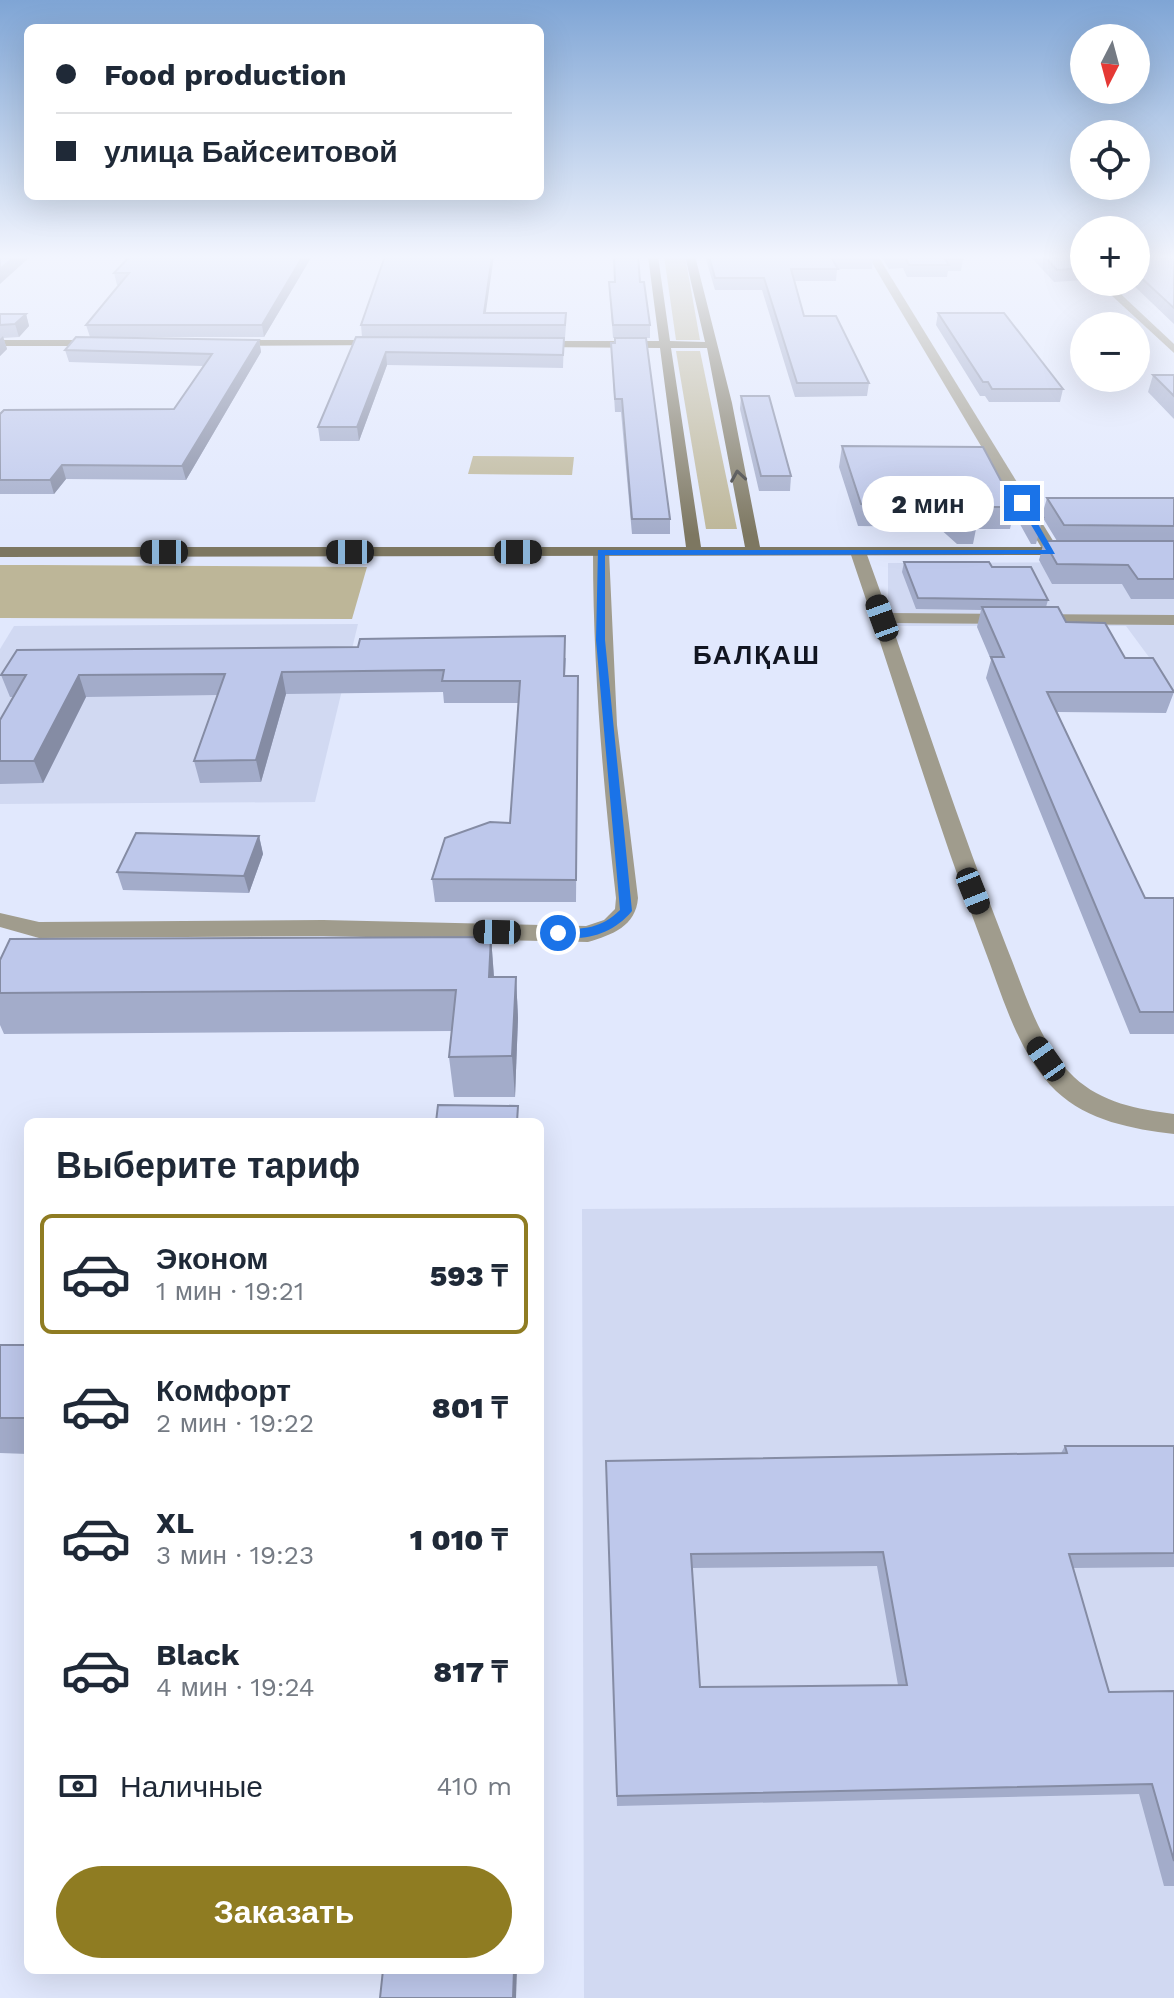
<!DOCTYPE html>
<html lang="ru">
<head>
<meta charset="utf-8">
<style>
	:root { --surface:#fff; --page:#f6f6f7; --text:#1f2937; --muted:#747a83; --line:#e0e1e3; --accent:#8f7c22 }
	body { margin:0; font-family:"Work Sans",sans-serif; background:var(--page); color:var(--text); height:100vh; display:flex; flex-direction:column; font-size:30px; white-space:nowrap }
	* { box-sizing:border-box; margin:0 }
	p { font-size:26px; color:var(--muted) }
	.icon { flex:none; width:44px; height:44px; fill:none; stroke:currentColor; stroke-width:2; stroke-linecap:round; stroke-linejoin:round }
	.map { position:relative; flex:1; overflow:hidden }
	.side { position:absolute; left:24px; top:1118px; width:520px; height:856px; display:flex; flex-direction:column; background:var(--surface); border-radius:12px; box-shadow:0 8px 32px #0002 }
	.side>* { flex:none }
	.hud { position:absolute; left:24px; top:24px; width:520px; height:176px; border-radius:12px; box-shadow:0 8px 32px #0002; display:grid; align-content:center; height:176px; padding:0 32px; background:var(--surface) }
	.needle { width:52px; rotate:186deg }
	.controls { position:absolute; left:1070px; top:24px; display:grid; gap:16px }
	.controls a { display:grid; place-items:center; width:80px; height:80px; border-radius:50%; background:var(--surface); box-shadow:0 8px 32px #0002; font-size:40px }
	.end { position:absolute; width:36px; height:36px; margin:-18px; border:10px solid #1a73e8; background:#fff; box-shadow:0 0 0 4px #fff }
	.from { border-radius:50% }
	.bubble { position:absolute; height:56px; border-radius:28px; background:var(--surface); box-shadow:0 8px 32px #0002; font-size:26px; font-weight:800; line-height:56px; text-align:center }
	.car { position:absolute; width:24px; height:48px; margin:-24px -12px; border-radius:10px; box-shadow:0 0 6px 2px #0007; background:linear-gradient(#222 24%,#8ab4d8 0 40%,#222 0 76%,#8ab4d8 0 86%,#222 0) }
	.hud b { display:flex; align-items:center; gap:28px; height:76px; font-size:30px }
	.hud b+b { border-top:2px solid var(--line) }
	.hud i { width:20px; height:20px; background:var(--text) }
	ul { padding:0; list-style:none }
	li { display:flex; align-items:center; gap:24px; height:120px; margin:0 16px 12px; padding:0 16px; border:4px solid transparent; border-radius:12px }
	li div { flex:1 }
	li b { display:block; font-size:30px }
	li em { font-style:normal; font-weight:800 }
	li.on { border-color:var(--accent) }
	li>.icon { width:72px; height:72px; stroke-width:1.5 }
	h2 { padding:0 32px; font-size:36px; line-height:96px }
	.pay { display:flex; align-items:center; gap:20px; height:88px; padding:0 32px; font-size:30px }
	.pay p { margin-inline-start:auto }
	.cta { display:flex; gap:16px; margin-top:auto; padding:16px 32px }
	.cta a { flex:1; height:92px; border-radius:48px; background:var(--accent); color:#fff; font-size:32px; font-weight:800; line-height:92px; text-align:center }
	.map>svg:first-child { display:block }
	.built { fill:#d1d9f2 }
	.green { fill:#bdb698 }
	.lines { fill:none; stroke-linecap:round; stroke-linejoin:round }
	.street { fill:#a09c8d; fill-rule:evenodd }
	.secondary { fill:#7d7761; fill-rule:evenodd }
	.wall { fill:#a3acca; fill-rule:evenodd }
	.shaded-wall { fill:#858ca4 }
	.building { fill:#bec8eb; stroke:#858ca4; stroke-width:2; fill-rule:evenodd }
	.oneway { stroke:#373737 }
	.route { fill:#1a73e8 }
	.labels { text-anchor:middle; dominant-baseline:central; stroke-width:8; stroke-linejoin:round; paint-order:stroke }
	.far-district-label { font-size:26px; font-weight:bold; letter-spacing:2px; fill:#111521; stroke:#e1e8fd }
</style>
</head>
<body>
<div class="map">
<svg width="1174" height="1998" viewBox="0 0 1174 1998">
	<rect width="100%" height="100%" fill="#e1e8fd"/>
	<!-- built -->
	<g class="built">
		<path d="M1174 562V691L1126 626H897L888 610V563Z"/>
		<path d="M358 624 315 802 0 804V649L14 626Z"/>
		<path d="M1174 1206V1998H584L582 1209Z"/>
	</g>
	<!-- green -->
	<g class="green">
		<path d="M664 256H685L700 340H676Z"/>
		<path d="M676 351H700L737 529H706Z"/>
		<path d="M473 456 574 457 572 475 468 474Z"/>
		<path d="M0 565H41L367 567 352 619 0 618Z"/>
	</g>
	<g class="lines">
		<!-- street -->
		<g class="street">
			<path d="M868 256H878L1060 552 1057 555 1044 552Z"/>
			<path d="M1097 282H1108L1174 344V353Z"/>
			<path d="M601 547 609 552 617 725 638 898C636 926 612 935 588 942L323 936 39 938 0 927V913L39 922 323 920 586 926 604 920 615 909 616 898C603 783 593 668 593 552Z"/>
			<path d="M853 549 866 552 888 613 1174 615V625L891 623C929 732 965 841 1007 948 1025 992 1039 1044 1074 1077 1102 1103 1137 1109 1174 1114V1134C1132 1129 1088 1121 1056 1091 1017 1053 1002 994 983 945 934 816 895 683 850 552Z"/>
		</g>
		<!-- secondary -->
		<g class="secondary">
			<path d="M648 256H658L670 341 705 342 685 256H695L732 403 760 547H1072L1080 552 1077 555 0 557V547H686L660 348 534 347 528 344 534 341H659ZM671 348H707L745 547H701Z"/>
			<path d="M0 340H102L108 343 102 346H0Z"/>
			<path d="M386 340 390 345 226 346 220 343 226 340Z"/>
		</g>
	</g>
	<!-- wall -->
	<g class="wall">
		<path d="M130 256H312L264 337H95L259 340 261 352 186 480 66 479 54 494H0V414L174 409 203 366 69 362 65 350 90 337 86 325 120 285H117L114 273Z"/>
		<path d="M705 256H873L872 269H837L836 281H795L804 316 869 383 867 396 795 397 762 290H715Z"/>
		<path d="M881 256H961L963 259 961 271H948L947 277H907L903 268 889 269Z"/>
		<path d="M1030 256H1084V280L1054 282Z"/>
		<path d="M1136 256H1174V324L1130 282H1136Z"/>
		<path d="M609 282H640L650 325V338H613Z"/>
		<path d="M486 313 566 325 565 338H483H564L563 368 387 365 359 441H320L318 427 362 337 361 325Z"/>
		<path d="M938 313 1063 389 1060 402H989L985 396H980L936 325Z"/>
		<path d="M0 314H26L29 326 19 337 3 338 7 349 0 356Z"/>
		<path d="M611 343 670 519V534H632L621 412H615Z"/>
		<path d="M1153 375H1174V419L1148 392Z"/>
		<path d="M741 396 791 476 790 491H759L740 409Z"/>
		<path d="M842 446 1015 507 1010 529H976L973 544H957L938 527 858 526 839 467Z"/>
		<path d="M1023 490 1042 515 1047 498H1174V599H1131L1122 584H1052L1039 560 1044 541H1057L1043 518 1036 544H1031L1016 517Z"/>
		<path d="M904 562 992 567 1048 600 1046 607 1066 622 1125 658 1174 692 1166 713 1057 712 1145 898H1174V1034H1130L986 678 991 660 977 627 981 610 916 609 902 572Z"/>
		<path d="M566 658 565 676H578L576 902H435L432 879 510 823 518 703H444L443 692 286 694 261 782 200 783 194 761 217 695 86 697 43 783 0 784V720L13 697H10L1 675Z"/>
		<path d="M259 836 263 854 249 893 123 890 117 872Z"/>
		<path d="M491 937 494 977H516L518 1018 515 1097H454L449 1057 452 1031 4 1034 0 1025V960Z"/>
		<path d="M0 1345H28V1454L0 1453Z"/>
		<path d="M1065 1446H1174V1567L1073 1568 1109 1692 1174 1691V1886H1164L1139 1794 617 1806 606 1461 1061 1453ZM877 1566 898 1685 700 1687 692 1568Z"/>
	</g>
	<!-- shaded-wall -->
	<g class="shaded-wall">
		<path d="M15 256H31L0 284V269Z"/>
		<path d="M303 256H312L264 337 262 325Z"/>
		<path d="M492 256H494L484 325V313Z"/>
		<path d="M26 314 29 326 19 337 15 324Z"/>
		<path d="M3 336 7 349 0 356V339Z"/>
		<path d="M259 340 261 352 186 480 182 466Z"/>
		<path d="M386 352 387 365 359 441 357 427Z"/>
		<path d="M62 465 66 479 54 494 50 480Z"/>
		<path d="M282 672 286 694 261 782 256 760Z"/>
		<path d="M79 675 86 697 43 783 34 761Z"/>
		<path d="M259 836 263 854 249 893 244 876Z"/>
		<path d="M491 937 494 978 489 977Z"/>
		<path d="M516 977 518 1018 515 1097 512 1056Z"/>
		<path d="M514 1970H517L516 1998H513Z"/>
	</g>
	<!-- building -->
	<g class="building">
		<path d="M0 256H15L0 269Z"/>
		<path d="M130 256H303L262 325H86L129 273H114Z"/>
		<path d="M385 256H492L484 313H566L565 325H361Z"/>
		<path d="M614 256H638L640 282H644L650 325H613L609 282H615Z"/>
		<path d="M709 256H873L874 257H831L838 269H791L804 316H836L869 383H797L764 278H715Z"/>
		<path d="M890 256H961L963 259H945L949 265H909L905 257Z"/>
		<path d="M1044 256H1084V268L1057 270Z"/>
		<path d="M1136 256H1174V308L1136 273Z"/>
		<path d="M938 313H1004L1063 389H992L988 382H983Z"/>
		<path d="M0 314H26L15 324 0 325Z"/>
		<path d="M76 337 259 340 182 466 62 465 50 480H0V414L4 410 174 409 212 354 65 350Z"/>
		<path d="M356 337 564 338 563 355 386 352 357 427H318Z"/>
		<path d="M615 338H646L670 519H632L622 399H615L611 343H615Z"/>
		<path d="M1153 375H1174V396Z"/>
		<path d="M741 396H769L791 476H761Z"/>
		<path d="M842 446 983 447 1015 507H970L978 522H961L942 505 861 504Z"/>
		<path d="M1023 490H1026L1043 517H1038Z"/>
		<path d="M1047 498H1174V526L1064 525Z"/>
		<path d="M1044 541H1174V579H1138L1128 565 1057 564Z"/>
		<path d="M904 562H989L992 567H1031L1048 600 918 598Z"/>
		<path d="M982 607H1058L1066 622 1105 623 1125 658H1153L1174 692H1047L1145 898H1174V1012H1140L991 657H1004Z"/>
		<path d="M565 636 564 676H578L576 880 432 879 445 838 490 822 510 823 520 681H442L444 670 282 672 256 760 194 761 225 674 79 675 34 761H0V720L26 675H1L17 650 358 647 360 639Z"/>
		<path d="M136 833 259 836 244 876 117 872Z"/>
		<path d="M491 937 489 977H516L512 1056 449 1057 456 990 0 993V960L10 939Z"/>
		<path d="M438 1105 518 1106 517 1122H436Z"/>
		<rect x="0" y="1345" width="28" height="73"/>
		<path d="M1065 1446H1174V1553L1069 1554 1109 1692 1174 1691V1861L1152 1784 617 1796 606 1461 1067 1453ZM883 1552 907 1685 700 1687 691 1554Z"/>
		<path d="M383 1970H514L513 1998H380Z"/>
	</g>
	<!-- one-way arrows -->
	<defs><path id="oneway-chevron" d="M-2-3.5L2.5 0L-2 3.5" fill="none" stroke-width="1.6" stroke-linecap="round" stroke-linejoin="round" transform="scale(2)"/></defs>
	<use class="oneway" href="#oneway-chevron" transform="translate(738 476) rotate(-99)"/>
	<!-- sky -->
	<linearGradient id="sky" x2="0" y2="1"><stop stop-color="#7fa5d5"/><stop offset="0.48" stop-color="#f2f5fe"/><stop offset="1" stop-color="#f2f5fe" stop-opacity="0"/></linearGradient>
	<rect width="1174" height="535" fill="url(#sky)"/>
	<!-- route -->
	<path class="route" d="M1025 501 1055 554 605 555V640L632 911C612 935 584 942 553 936V930L558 929C584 929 601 929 620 910L596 640 598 550H1046L1018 503Z"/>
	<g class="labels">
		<!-- far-district labels -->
		<g class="far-district-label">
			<text x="757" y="655">БАЛҚАШ</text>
		</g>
	</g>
</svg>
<div class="controls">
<a><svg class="needle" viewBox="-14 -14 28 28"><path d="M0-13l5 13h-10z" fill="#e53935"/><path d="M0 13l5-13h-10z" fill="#747a83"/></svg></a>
<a><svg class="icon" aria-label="locate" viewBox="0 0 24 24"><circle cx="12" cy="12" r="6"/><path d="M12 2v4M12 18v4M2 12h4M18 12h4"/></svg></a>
<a>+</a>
<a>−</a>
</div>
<i class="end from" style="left:558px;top:933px"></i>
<i class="end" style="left:1022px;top:503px"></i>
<div class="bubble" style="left:862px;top:476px;width:132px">2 мин</div>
<i class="car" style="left:164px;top:552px;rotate:270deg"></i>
<i class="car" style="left:350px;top:552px;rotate:270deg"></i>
<i class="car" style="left:518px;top:552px;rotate:90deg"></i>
<i class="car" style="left:882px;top:618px;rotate:340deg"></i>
<i class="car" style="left:973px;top:891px;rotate:158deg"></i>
<i class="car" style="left:497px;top:932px;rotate:271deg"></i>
<i class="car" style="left:1046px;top:1059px;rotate:325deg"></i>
<div class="hud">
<b><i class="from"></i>Food production</b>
<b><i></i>улица Байсеитовой</b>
</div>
<section class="side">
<h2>Выберите тариф</h2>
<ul>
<li class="on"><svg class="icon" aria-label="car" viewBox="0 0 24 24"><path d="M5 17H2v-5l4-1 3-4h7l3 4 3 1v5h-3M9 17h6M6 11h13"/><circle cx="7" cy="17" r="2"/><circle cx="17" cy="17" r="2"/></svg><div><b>Эконом</b><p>1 мин · 19:21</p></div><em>593 ₸</em></li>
<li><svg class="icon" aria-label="car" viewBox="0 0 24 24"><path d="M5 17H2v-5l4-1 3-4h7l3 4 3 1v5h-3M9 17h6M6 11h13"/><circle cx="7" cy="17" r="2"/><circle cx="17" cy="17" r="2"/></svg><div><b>Комфорт</b><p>2 мин · 19:22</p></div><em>801 ₸</em></li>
<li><svg class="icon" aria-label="car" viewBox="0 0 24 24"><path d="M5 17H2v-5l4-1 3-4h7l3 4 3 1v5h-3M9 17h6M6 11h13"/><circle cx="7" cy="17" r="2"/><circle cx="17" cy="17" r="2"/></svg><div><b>XL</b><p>3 мин · 19:23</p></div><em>1 010 ₸</em></li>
<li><svg class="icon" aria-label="car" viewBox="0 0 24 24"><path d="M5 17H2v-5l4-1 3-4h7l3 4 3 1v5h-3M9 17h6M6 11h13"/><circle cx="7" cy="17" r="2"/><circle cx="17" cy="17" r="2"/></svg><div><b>Black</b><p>4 мин · 19:24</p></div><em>817 ₸</em></li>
</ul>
<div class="pay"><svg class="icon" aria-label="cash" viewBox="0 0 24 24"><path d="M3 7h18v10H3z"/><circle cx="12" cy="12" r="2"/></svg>Наличные<p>410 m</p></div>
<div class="cta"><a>Заказать</a></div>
</section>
</div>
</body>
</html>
